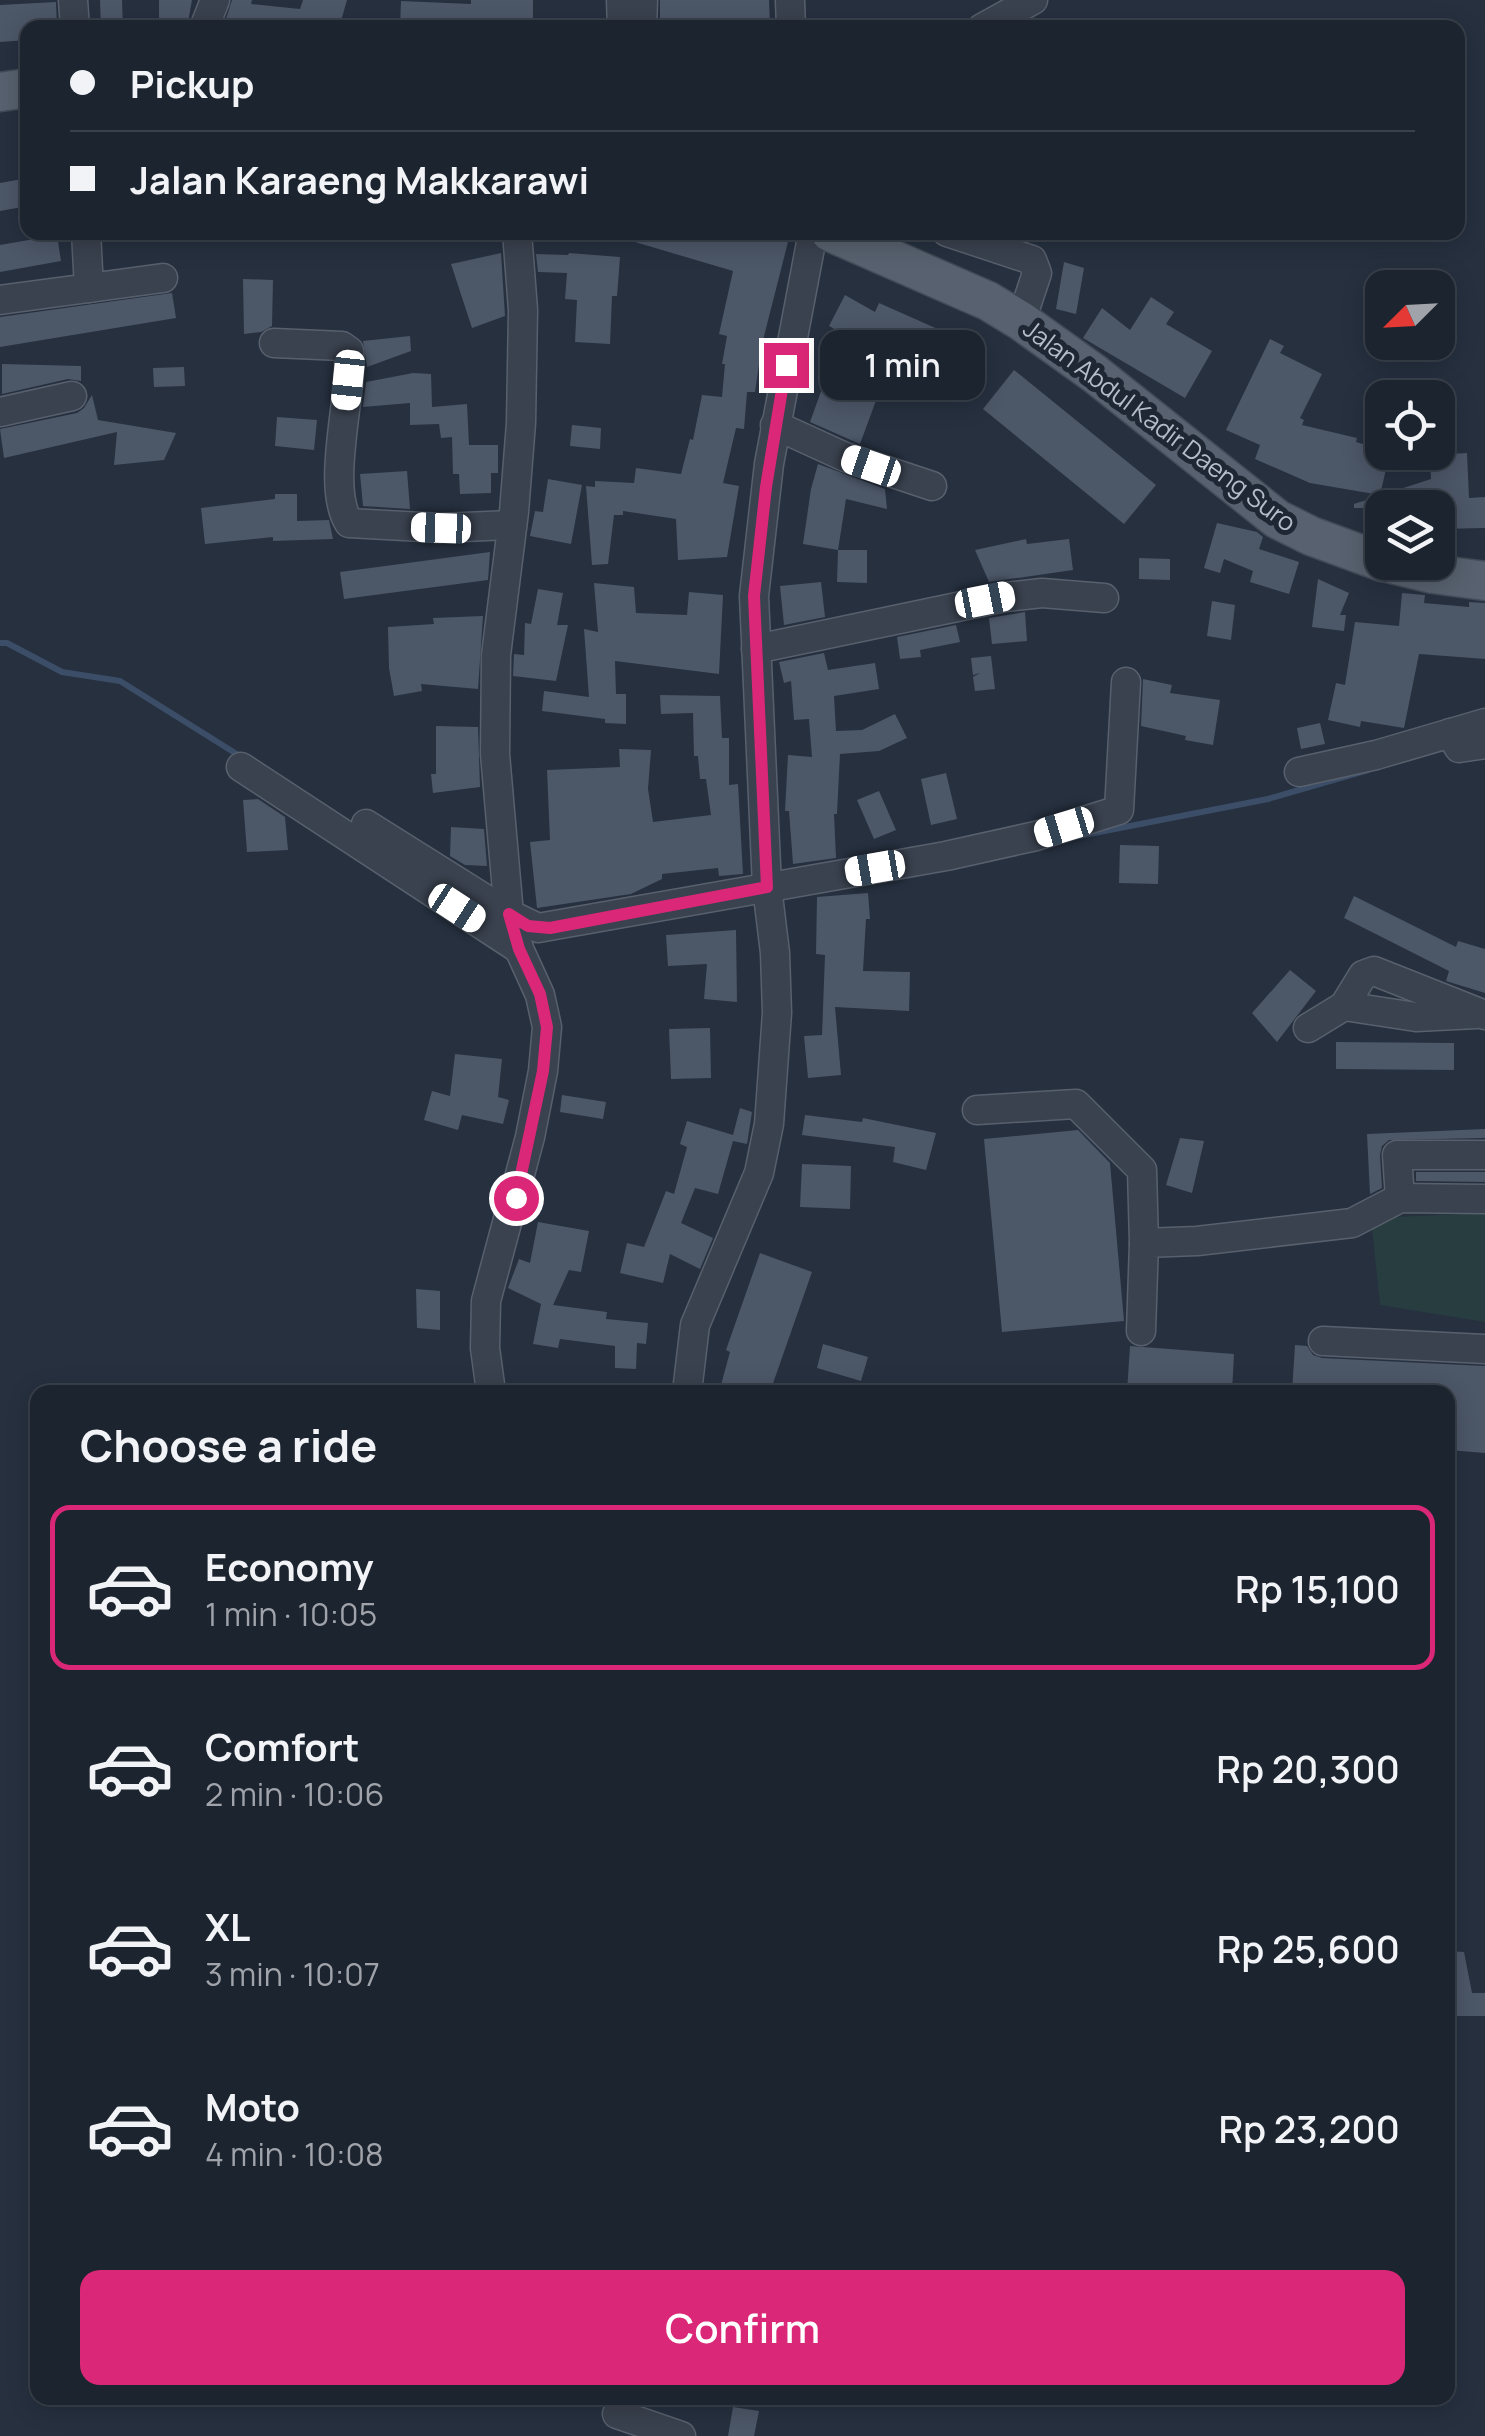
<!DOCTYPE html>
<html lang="en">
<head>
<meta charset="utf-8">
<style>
	:root { --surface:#1c242f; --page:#29303b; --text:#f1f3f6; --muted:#a0a4aa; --line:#3a414b; --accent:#db2777 }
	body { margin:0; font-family:Manrope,sans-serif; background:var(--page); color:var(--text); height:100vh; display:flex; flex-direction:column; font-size:38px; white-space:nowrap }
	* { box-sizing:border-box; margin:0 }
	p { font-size:32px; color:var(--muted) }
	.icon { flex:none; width:55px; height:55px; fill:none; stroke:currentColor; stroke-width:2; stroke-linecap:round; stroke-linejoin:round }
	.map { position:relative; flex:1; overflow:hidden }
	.panel { position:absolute; left:30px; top:1385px; width:1425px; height:1020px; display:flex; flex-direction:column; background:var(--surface); border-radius:20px; box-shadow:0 5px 25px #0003,0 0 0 2px var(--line) }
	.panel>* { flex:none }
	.hud { position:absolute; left:20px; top:20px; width:1445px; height:220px; border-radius:20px; box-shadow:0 5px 25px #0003,0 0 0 2px var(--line); display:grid; align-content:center; height:220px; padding:0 50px; background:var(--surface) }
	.needle { width:65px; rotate:246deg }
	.buttons { position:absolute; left:1365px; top:270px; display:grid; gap:20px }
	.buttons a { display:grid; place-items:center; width:90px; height:90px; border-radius:20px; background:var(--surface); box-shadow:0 5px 25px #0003,0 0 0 2px var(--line); font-size:50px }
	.end { position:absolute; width:45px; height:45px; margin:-22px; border:12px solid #db2777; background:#fff; box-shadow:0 0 0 5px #fff }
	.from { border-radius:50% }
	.bubble { position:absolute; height:70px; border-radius:20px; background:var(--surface); box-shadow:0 5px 25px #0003,0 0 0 2px var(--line); font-size:32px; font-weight:600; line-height:70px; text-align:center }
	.car { position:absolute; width:30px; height:60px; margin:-30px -15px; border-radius:12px; box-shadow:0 0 8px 2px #0007; background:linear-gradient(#fff 24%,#345 0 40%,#fff 0 76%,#345 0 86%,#fff 0) }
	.hud b { display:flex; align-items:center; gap:35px; height:95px; font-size:38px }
	.hud b+b { border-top:2px solid var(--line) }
	.hud i { width:25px; height:25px; background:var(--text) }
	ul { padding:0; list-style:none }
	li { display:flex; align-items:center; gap:30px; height:165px; margin:0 20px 15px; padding:0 30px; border:5px solid transparent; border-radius:20px }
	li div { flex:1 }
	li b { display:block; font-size:38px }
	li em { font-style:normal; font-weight:600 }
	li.active { border-color:var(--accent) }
	li>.icon { width:90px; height:90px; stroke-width:1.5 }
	h2 { padding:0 50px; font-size:45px; line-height:120px }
	.button { display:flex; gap:20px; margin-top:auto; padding:20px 50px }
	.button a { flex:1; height:115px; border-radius:20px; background:var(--accent); color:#fff; font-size:40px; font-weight:600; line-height:115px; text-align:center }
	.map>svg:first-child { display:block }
	.green { fill:#283d40 }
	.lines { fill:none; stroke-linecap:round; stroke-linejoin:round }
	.stream { stroke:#3c4d68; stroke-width:6 }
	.building { fill:#4c5768 }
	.minor-casing { stroke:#58606d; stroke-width:31 }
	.major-casing { stroke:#434b58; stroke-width:41 }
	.minor { stroke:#3a424f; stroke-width:28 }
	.major { stroke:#58616f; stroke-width:38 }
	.route { stroke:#db2777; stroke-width:12 }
	.labels { text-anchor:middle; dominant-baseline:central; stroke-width:10; stroke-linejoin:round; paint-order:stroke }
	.street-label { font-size:25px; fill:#b6bdca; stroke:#1f2734 }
</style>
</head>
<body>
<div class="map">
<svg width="1485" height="2436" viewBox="0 0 1485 2436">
	<rect width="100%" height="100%" fill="#26303f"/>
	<!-- green -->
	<path class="green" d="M1485 1213V1322L1380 1305 1371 1218Z"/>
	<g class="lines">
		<!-- stream -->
		<g class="stream">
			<path d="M0 643H7L62 672 120 681 243 758"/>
			<path d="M1079 836 1268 799 1368 770"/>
		</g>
	</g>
	<!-- building -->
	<g class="building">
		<path d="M100 0H122L123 28H101Z"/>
		<path d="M159 0H192L187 28H159Z"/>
		<path d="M232 0H252L251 4 300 9 303 0H347L339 28H223Z"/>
		<path d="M471 0H533V28H400L401 1 471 4Z"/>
		<path d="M660 0H769L770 28H660Z"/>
		<path d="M56 2 57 28H28V40L0 42V5Z"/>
		<path d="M28 178V206L0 211V183Z"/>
		<path d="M619 232H769L789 238 762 344 755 392H747L744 429 736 428 723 483 739 486 727 557 678 560 676 519 623 511V515H614L608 564 592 565 586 486 595 487V481L634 483 636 468 681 474 690 439 693 440 702 395 722 397 725 364H722L727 336 719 334 733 271 618 237Z"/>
		<path d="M57 235 61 261 0 272V245Z"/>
		<path d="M501 253 505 316 472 328 451 264Z"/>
		<path d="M569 253 620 257 617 296H612L610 344 575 342 577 300 565 299 567 273 538 272 536 254 568 255Z"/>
		<path d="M1064 262 1084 268 1076 314 1056 309Z"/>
		<path d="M243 279 273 280 272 326 261 332 244 334Z"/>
		<path d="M172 293 176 318 0 347V317Z"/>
		<path d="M845 295 875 312 879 303 958 338 939 381 891 360 860 444 810 422 842 333 829 326Z"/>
		<path d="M1151 297 1174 312 1166 324 1212 351 1185 398 1083 338 1102 308 1130 330Z"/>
		<path d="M410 336 411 351 367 367 363 341Z"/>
		<path d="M1270 339 1284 346 1280 353 1322 374 1300 418 1304 420 1302 425 1357 438 1356 442 1390 452 1380 495 1310 483 1255 459 1260 445 1226 430Z"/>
		<path d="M2 364 81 366V381L68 379 2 394Z"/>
		<path d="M184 367 185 386 154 387 153 368Z"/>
		<path d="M1014 370 1156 485 1124 524 983 409Z"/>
		<path d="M413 373 431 374 432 407 467 404 469 445H498V473H491V493L460 494 459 474H453L452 437 441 438 439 424 410 425V403L363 407 366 382Z"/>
		<path d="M92 395 98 420 176 433 164 460 114 465 117 432 4 458 0 429 77 413 84 408Z"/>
		<path d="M277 417 317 420 314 450 275 446Z"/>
		<path d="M572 425 601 428 600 449 570 446Z"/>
		<path d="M1467 453 1469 498 1485 497V528L1438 529V508H1354V504L1431 479 1430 455Z"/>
		<path d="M818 464 885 489 887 509 846 499 838 550 803 544 811 489Z"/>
		<path d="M407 471 410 509 363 506 360 474Z"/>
		<path d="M548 479 582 485 571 544 530 536 535 511 543 512Z"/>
		<path d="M275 494H297V521L329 520 333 539 273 541V537L205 544 201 508 275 499Z"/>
		<path d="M1217 523 1257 532 1263 537 1259 549 1299 562 1289 594 1250 582 1253 571 1224 559 1220 573 1204 568Z"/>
		<path d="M1026 539 1027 544 1069 539 1073 570 989 582 975 550Z"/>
		<path d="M838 550H867V583L837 582Z"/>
		<path d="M490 552 488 580 344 599 340 572Z"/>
		<path d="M1139 558 1170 559V580L1139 579Z"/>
		<path d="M1318 579 1349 593 1340 615H1346L1344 631 1312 627Z"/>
		<path d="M821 582 825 617 784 625 780 586Z"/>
		<path d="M594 583 634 587 636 613 687 615 689 592 723 595 719 674 615 661 616 694H626V724L605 723V719L542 711 544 691 589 697 584 629 598 632Z"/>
		<path d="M538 589 563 593 557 625H568L556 681 513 676 514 654 524 655 525 623 531 624Z"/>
		<path d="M1402 593 1425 595 1424 603 1469 607V602L1485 603V659L1419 654 1404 728 1361 721 1360 727 1328 720 1336 683 1345 685 1355 622 1399 626Z"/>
		<path d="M1212 601 1235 605 1231 640 1207 636Z"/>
		<path d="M1025 612 1027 641 992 644 989 618Z"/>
		<path d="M483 616 478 689 421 684 422 691 394 696 389 668 388 627 434 624 433 618Z"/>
		<path d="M956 625 960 642 920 650 921 657 900 659 897 637Z"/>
		<path d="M824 653 828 670 875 663 879 689 834 696 836 731 862 730 895 714 907 738 879 751 840 754 837 814H834L836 858 793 864 789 811H785L788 755 812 757 809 719 794 720 791 681 784 683 779 662Z"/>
		<path d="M991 656 995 689 975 691 973 677 980 673 973 675 971 658Z"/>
		<path d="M1143 679 1172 685 1170 693 1220 700 1213 745 1185 740 1186 736 1141 726Z"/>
		<path d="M660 695 720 696 722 738H729V785L738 784 743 874 719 876 718 868 662 874V879L631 894 537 908 530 842 550 840 547 770 620 767 619 749 651 750 648 789 653 822 711 815 706 779H700L698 756H694L693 713 661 714Z"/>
		<path d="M1320 723 1325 744 1301 749 1297 728Z"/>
		<path d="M436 726 478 727 480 787 433 793 431 774H436Z"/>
		<path d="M946 773 957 819 931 825 921 779Z"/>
		<path d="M879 791 896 830 874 839 857 800Z"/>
		<path d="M258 799 285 817 288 850 247 852 243 800Z"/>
		<path d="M451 827 484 829 487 866 465 865 450 856Z"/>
		<path d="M1120 845 1159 846 1158 884 1119 883Z"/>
		<path d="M868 893 870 919H866L863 971 910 972 909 1011 835 1007 841 1075 808 1078 804 1036 822 1035 825 955 816 954 817 897Z"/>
		<path d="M1354 896 1456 947 1458 941 1485 949V993L1446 981 1449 971 1344 918Z"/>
		<path d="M736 930 737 1002 704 999 707 964 668 966 666 935Z"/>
		<path d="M1290 970 1316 991 1277 1042 1252 1013Z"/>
		<path d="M710 1028 711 1078 671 1079 669 1029Z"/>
		<path d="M1336 1042 1454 1043V1070L1336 1069Z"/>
		<path d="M455 1054 502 1059 498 1097 509 1100 503 1124 462 1115 458 1130 424 1120 432 1091 450 1096Z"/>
		<path d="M562 1095 606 1102 603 1119 560 1112Z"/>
		<path d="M740 1108 752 1112 747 1144 733 1141 718 1194 695 1188 681 1223 713 1238 700 1269 670 1254 663 1283 620 1273 627 1243 644 1247 666 1191 674 1194 687 1147 680 1144 687 1121 733 1135Z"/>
		<path d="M805 1115 862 1122 863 1118 936 1133 926 1170 893 1162 895 1147 802 1135Z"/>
		<path d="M1485 1129V1138L1389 1140 1382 1146 1380 1155 1382 1188 1370 1194 1367 1134Z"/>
		<path d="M1078 1130 1110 1163 1124 1321 1002 1332 984 1139Z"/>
		<path d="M1180 1138 1204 1141 1192 1193 1166 1185Z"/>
		<path d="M802 1164 851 1166 850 1209 800 1207Z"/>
		<path d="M1416 1172H1485V1182L1416 1181Z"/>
		<path d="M538 1222 589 1231 581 1272 569 1270 553 1305 607 1312 606 1319 648 1323 646 1344 637 1343 636 1369 615 1368V1346L560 1339 558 1348 533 1344 541 1304 508 1288 519 1259 530 1263Z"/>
		<path d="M760 1253 812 1272 770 1392H719L730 1352 726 1350Z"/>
		<path d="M416 1289 440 1291V1330L417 1328Z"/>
		<path d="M823 1344 868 1357 861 1381 817 1368Z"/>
		<path d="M1295 1345 1307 1346 1313 1355 1322 1358 1485 1366V1453L1448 1450V1392H1292Z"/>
		<path d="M1130 1346 1234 1354 1232 1392H1127Z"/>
		<path d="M1448 1951 1464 1952 1472 1993H1485V2016H1455L1456 1989 1448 1990Z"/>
		<path d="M733 2407 759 2411 754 2436H728Z"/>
	</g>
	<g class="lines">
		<defs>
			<g id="minor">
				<path d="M73 0 75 28"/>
				<path d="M621 0 622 28"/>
				<path d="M790 0 791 28"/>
				<path d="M204 28 215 0"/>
				<path d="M642 28 643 0"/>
				<path d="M982 28 1033 0"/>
				<path d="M86 232 89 288 163 278"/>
				<path d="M947 232 1032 260 1037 273 1021 321"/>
				<path d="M0 300 89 288"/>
				<path d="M274 343 342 346 349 351C353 395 325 485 349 523L441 528 512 525"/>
				<path d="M0 412 72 396"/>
				<path d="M775 425 845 457 932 486"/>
				<path d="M756 649 1005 597 1042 593 1104 598"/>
				<path d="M1450 733 1459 748 1485 744"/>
				<path d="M241 767 519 949"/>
				<path d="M1299 772 1376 755 1485 723"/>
				<path d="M366 824 509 914 538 928 946 856 1036 836 1119 810 1126 682"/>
				<path d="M1344 1006 1416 1017 1476 1014"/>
				<path d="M1308 1028 1344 1006 1363 975 1374 971 1485 1015"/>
				<path d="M977 1110 1076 1104 1142 1170 1144 1243"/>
				<path d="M1400 1198 1397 1155H1485"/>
				<path d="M1141 1331 1144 1243 1197 1241 1352 1223 1400 1198 1485 1199"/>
				<path d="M1323 1341 1485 1349"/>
				<path d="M491 1392 485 1348 486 1301 530 1137 543 1071 547 1027 540 995 519 949 509 914 495 754 496 655 514 512 521 423 523 310 517 232"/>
				<path d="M687 1392 695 1325 759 1173 769 1124 777 1013 775 953 767 887 754 596 769 464 813 232"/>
				<path d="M617 2414 681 2436"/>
			</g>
			<g id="major">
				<path d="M0 92 28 88"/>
				<path d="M830 232 988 301 1021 321 1095 374 1277 519 1311 536 1382 562"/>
				<path d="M1384 562 1433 574 1485 581"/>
			</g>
		</defs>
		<!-- minor casing -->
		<use href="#minor" class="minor-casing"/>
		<!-- major casing -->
		<use href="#major" class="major-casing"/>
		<!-- minor -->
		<use href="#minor" class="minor"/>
		<!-- major -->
		<use href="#major" class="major"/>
	</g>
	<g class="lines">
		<!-- route -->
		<path class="route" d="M516 1198 543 1071 547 1027 540 994 519 949 509 914 528 926 550 928 767 887 754 596 766 487 786 365"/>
	</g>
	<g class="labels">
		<!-- street labels -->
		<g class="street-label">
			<text transform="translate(1160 425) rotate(37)">Jalan Abdul Kadir Daeng Suro</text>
		</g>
	</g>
</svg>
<div class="buttons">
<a><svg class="needle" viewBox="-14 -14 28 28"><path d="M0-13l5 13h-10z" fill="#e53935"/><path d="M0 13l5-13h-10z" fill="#a0a4aa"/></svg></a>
<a><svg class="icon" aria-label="locate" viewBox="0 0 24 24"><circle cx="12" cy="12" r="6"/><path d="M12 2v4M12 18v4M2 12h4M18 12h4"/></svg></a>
<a><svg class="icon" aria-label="layers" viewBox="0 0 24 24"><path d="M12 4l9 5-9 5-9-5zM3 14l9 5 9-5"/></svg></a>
</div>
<i class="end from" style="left:516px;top:1198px"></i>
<i class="end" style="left:786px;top:365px"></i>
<div class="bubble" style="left:820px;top:330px;width:165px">1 min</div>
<i class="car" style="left:348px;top:380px;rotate:186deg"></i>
<i class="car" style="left:871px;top:466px;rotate:289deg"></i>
<i class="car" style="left:441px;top:528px;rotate:272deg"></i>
<i class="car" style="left:985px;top:600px;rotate:79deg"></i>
<i class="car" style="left:1064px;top:827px;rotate:253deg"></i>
<i class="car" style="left:875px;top:868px;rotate:260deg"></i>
<i class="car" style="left:457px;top:908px;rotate:123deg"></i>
<div class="hud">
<b><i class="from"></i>Pickup</b>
<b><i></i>Jalan Karaeng Makkarawi</b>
</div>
<section class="panel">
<h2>Choose a ride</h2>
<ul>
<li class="active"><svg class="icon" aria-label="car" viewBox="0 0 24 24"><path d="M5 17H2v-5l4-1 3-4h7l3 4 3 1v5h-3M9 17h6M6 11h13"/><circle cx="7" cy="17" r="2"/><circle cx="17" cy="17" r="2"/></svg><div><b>Economy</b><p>1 min · 10:05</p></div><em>Rp 15,100</em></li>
<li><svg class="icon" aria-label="car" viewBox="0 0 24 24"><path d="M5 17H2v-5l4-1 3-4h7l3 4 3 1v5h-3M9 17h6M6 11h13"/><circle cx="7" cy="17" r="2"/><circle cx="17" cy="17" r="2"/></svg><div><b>Comfort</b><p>2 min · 10:06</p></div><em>Rp 20,300</em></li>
<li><svg class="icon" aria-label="car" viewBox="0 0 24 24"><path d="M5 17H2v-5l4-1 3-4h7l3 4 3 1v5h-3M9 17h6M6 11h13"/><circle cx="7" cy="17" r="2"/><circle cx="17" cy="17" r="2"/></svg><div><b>XL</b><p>3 min · 10:07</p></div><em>Rp 25,600</em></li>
<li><svg class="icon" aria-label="car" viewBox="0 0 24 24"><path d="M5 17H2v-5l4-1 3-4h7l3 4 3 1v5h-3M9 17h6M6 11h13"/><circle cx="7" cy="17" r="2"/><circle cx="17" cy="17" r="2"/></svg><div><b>Moto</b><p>4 min · 10:08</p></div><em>Rp 23,200</em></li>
</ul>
<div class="button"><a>Confirm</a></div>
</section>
</div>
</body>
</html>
